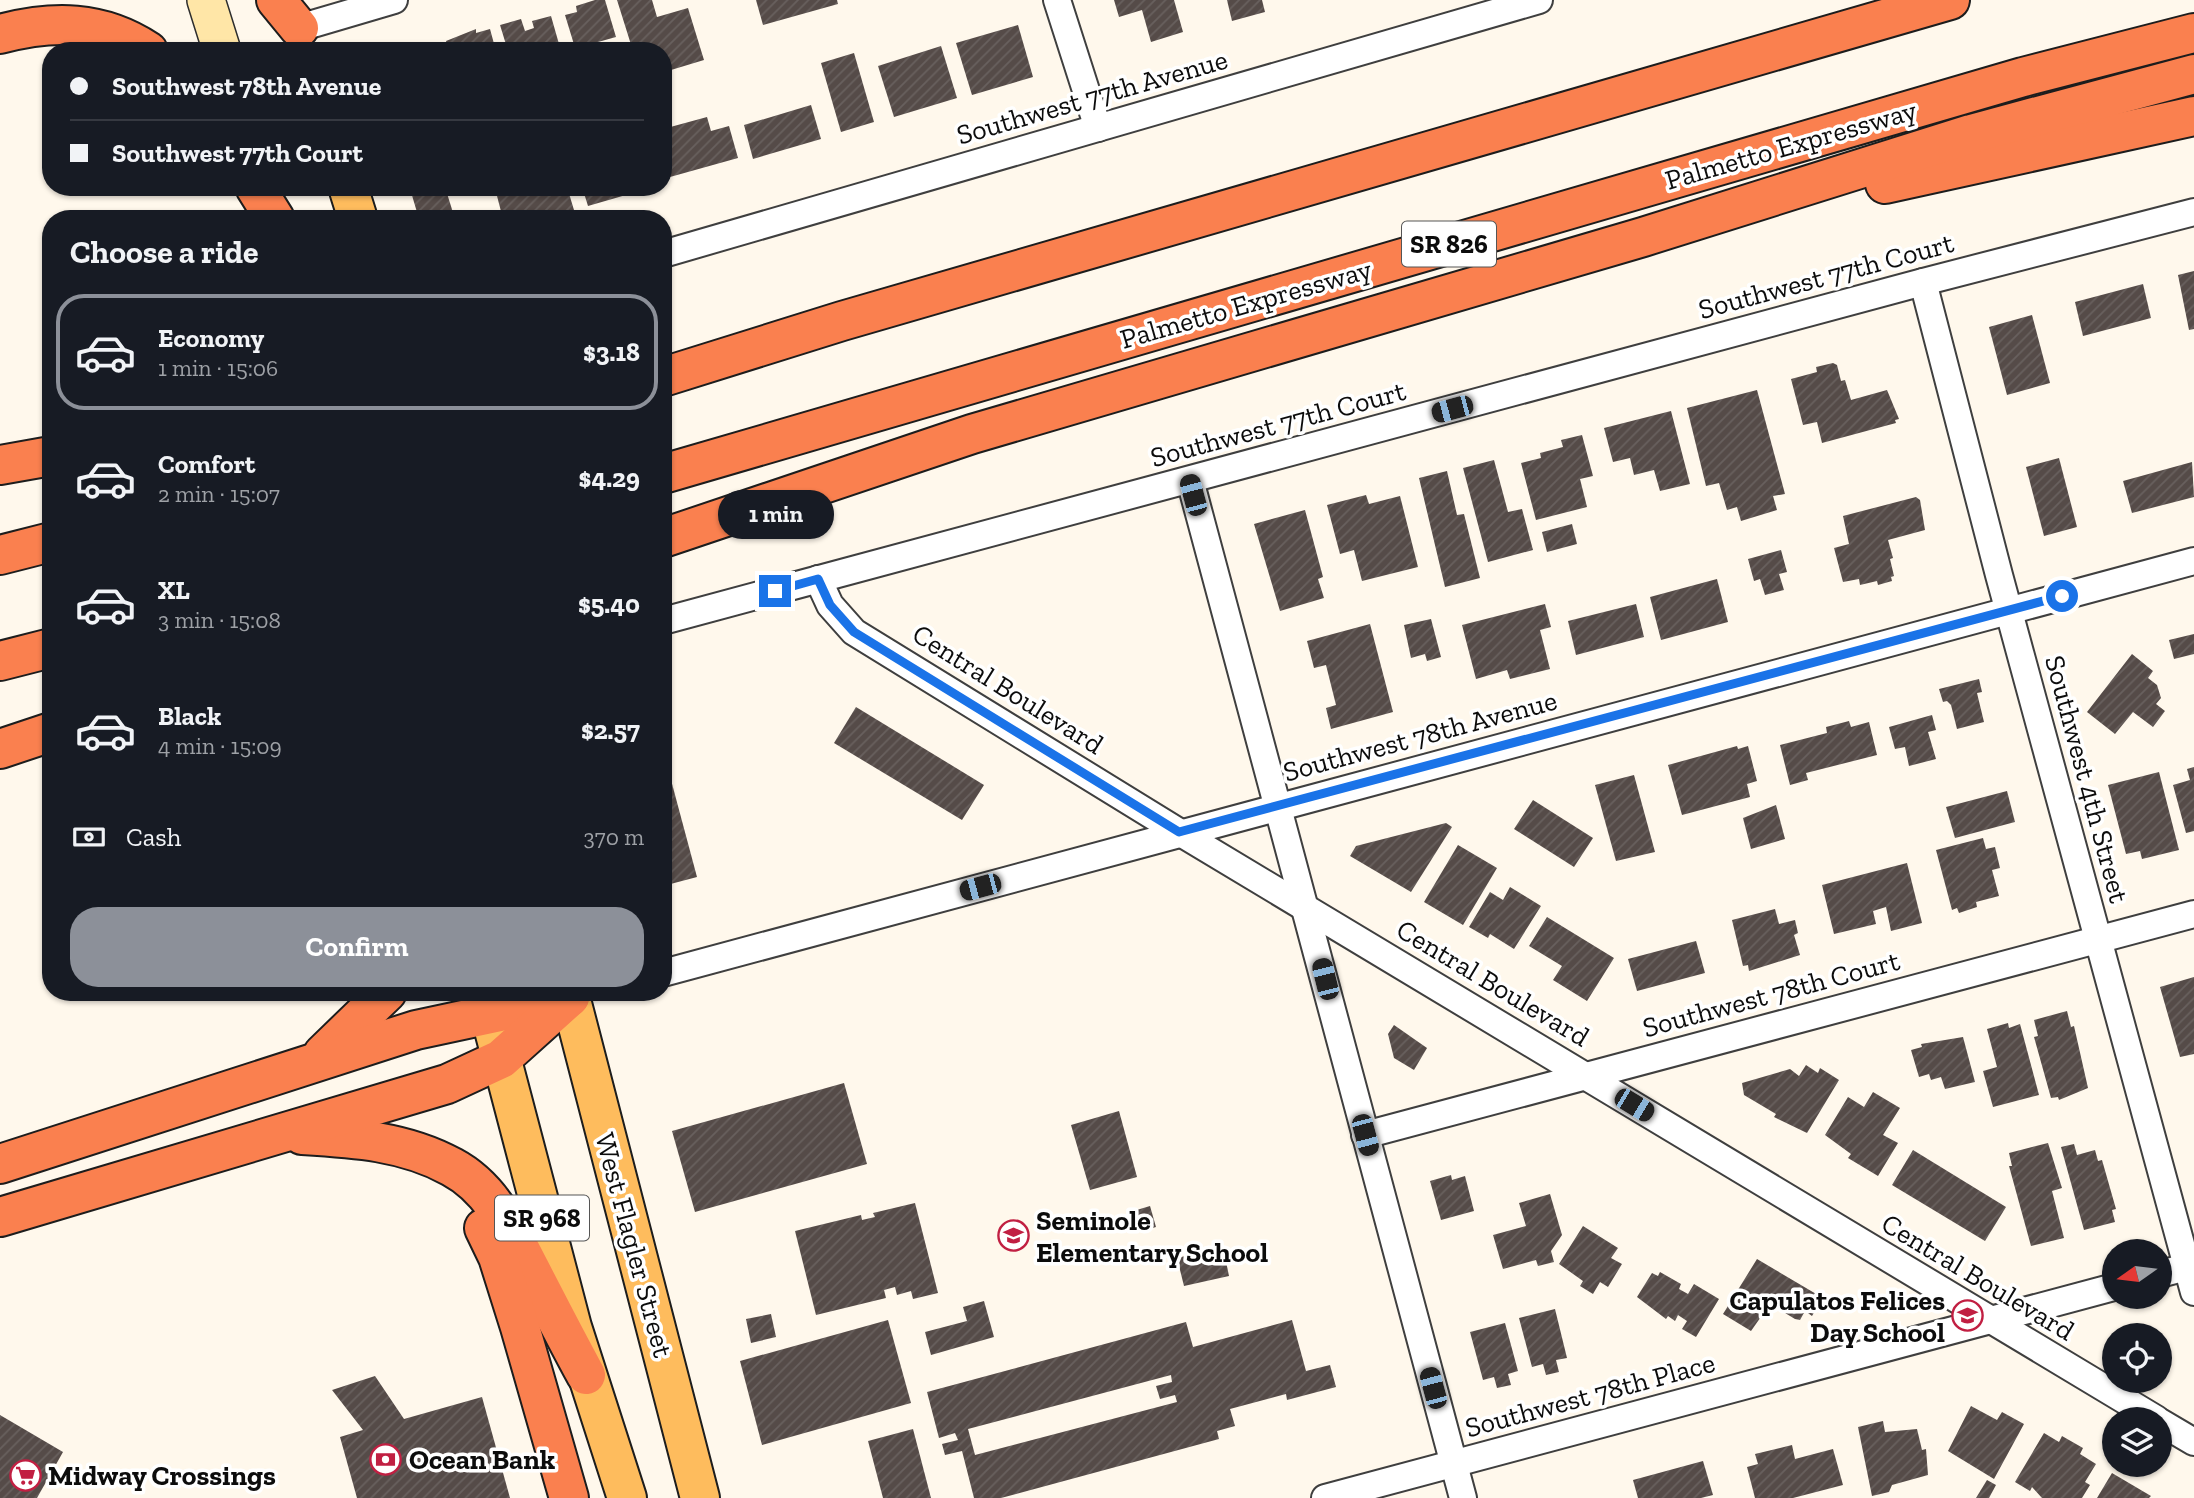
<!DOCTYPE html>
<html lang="en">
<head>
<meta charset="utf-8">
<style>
	:root { --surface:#171b24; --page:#242831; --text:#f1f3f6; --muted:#9ea1a6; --line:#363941; --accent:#8c9099 }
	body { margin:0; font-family:"Zilla Slab",serif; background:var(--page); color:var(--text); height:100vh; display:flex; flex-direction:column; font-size:26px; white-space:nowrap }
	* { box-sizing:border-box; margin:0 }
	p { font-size:23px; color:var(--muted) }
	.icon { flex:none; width:38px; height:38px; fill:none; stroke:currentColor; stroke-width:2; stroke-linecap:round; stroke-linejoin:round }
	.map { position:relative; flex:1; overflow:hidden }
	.sheet { position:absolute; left:42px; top:210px; width:630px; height:791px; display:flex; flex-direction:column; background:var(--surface); border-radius:28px; box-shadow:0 2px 5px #0004 }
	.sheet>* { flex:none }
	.top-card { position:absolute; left:42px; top:42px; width:630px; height:154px; border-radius:28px; box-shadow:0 2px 5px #0004; display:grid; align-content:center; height:154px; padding:0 28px; background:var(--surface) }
	.needle { width:46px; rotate:256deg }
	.controls { position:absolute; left:2102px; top:1239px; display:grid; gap:14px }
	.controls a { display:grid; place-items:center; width:70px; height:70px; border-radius:50%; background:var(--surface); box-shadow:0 2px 5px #0004; font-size:35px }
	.end { position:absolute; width:32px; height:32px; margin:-16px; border:9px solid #1a73e8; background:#fff; box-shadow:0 0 0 4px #fff }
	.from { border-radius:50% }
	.bubble { position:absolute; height:49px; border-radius:24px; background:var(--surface); box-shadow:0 2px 5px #0004; font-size:23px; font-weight:700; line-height:49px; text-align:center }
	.car { position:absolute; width:21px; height:42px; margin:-21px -10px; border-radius:9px; box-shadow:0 0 5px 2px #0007; background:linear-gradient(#222 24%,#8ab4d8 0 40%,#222 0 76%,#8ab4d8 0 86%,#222 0) }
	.top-card b { display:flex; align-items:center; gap:24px; height:66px; font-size:26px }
	.top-card b+b { border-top:2px solid var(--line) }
	.top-card i { width:18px; height:18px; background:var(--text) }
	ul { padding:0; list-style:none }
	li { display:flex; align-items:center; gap:21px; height:116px; margin:0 14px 10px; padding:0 14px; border:4px solid transparent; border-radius:28px }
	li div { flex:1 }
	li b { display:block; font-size:26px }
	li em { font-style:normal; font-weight:700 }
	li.selected { border-color:var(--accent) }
	li>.icon { width:63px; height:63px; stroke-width:1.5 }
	h2 { padding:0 28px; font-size:32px; line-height:84px }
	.pay { display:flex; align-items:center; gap:18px; height:77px; padding:0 28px; font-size:26px }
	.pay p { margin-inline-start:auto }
	.button { display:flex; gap:14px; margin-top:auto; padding:14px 28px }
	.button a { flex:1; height:80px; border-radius:28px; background:var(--accent); color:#fff; font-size:28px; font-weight:700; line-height:80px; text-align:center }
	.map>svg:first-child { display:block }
	.building { fill:url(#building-hatch); fill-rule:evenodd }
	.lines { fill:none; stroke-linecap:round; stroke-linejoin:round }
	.street-casing { stroke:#3f3f3f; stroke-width:30 }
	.secondary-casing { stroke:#2e2e2e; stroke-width:40 }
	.primary-casing { stroke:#1d1d1d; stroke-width:42 }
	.highway-casing { stroke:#1d1d1d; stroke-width:42 }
	.street { stroke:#fff; stroke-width:26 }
	.secondary { stroke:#ffe6a7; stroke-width:37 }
	.primary { stroke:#febc5d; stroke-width:38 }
	.highway { stroke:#fa804f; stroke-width:38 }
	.route { stroke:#1a73e8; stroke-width:9 }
	.labels { text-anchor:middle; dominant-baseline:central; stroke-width:7; stroke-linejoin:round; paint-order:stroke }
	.shield { fill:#fff; stroke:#555; stroke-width:2 }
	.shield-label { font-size:26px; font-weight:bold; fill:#0c0c0c }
	.street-label { font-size:28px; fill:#0c0c0c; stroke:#fff }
	.poi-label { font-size:28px; font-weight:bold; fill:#0c0c0c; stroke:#fff; text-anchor:start }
</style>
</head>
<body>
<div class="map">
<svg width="2194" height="1498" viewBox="0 0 2194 1498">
	<defs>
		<pattern id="building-hatch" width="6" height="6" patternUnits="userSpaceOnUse" patternTransform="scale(1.75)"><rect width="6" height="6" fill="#554b48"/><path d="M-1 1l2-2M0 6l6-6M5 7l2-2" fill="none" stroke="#68605e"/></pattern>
	</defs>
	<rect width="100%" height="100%" fill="#fff8ec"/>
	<!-- building -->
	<g class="building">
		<path d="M595 0H605L616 37 598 42 601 51H576L565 15 577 12 576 6Z"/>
		<path d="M617 0H652L657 17 688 8 704 60 671 70 663 51H633Z"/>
		<path d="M756 0H837L838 4 763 25Z"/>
		<path d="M1114 0H1174L1183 32 1151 42 1142 10 1119 17Z"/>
		<path d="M1227 0H1262L1265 12 1232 21Z"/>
		<path d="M551 16 561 51H508L500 25 521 19 525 31 534 28 532 21Z"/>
		<path d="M1018 25 1033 77 972 95 956 43Z"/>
		<path d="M476 29V33L490 29 496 51H449L446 41Z"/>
		<path d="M941 46 957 98 894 117 878 66Z"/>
		<path d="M854 53 874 122 841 132 821 63Z"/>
		<path d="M811 105 821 139 753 159 744 125Z"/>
		<path d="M707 117 711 131 729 126 738 158 670 177 663 154V129Z"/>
		<path d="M427 187H445L455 219H419L411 192Z"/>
		<path d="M527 187H567L574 210 543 219H503L497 196Z"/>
		<path d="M582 187H650V188L588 206Z"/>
		<path d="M2194 271V329L2189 330 2178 275Z"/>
		<path d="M2143 284 2151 318 2083 336 2075 302Z"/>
		<path d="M2032 315 2050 383 2007 395 1989 327Z"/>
		<path d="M1833 363 1837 365 1841 381 1845 380 1851 400 1887 390 1899 419 1895 420 1896 423 1822 443 1817 422 1803 425 1791 379 1817 372 1816 367Z"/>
		<path d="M1757 390 1785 494 1773 496 1777 510 1741 521 1737 507 1727 510 1719 483 1706 486 1687 408Z"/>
		<path d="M1671 411 1690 484 1660 491 1654 470 1634 475 1630 458 1613 462 1604 428Z"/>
		<path d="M1582 435 1593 476 1580 479 1587 507 1536 520 1521 463 1541 458 1540 453 1563 447 1561 440Z"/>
		<path d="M2059 458 2077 527 2044 536 2026 467Z"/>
		<path d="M1494 460 1508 512 1522 509 1533 550 1488 562 1463 468Z"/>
		<path d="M2192 462 2194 497 2132 513 2123 481Z"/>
		<path d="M1447 471 1457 515 1464 514 1480 578 1445 587 1419 478Z"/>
		<path d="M1366 495 1369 504 1400 496 1418 567 1362 581 1354 550 1340 554 1327 505Z"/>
		<path d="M1916 497 1920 500 1925 530 1888 540 1893 558 1890 559 1894 576 1891 577 1892 581 1878 585 1877 581 1860 585 1859 579 1843 582 1834 548 1849 544 1843 516Z"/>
		<path d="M1305 510 1323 577 1318 579 1324 598 1280 611 1254 524Z"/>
		<path d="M1572 524 1577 544 1547 552 1542 532Z"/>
		<path d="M1781 550 1787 572 1779 574 1784 590 1765 595 1760 579 1754 581 1748 559Z"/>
		<path d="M1717 579 1728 622 1661 640 1650 597Z"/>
		<path d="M1545 604 1551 627 1540 630 1550 669 1510 679 1507 670 1476 679 1462 625Z"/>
		<path d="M1636 604 1644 637 1576 655 1568 621Z"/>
		<path d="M1431 619 1441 657 1427 661 1425 654 1411 658 1404 625Z"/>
		<path d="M1370 624 1393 712 1331 729 1326 708 1336 705 1326 665 1314 668 1307 641Z"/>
		<path d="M2194 634V654L2174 659 2169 640Z"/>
		<path d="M2132 654 2153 671 2148 678 2157 685 2161 698 2156 704 2165 711 2153 727 2133 712 2115 734 2087 712Z"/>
		<path d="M1979 679 1982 692 1977 693 1984 722 1957 729 1951 705 1947 701 1943 702 1939 689Z"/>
		<path d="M856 707 984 785 962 820 834 743Z"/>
		<path d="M1932 715 1936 730 1928 732 1936 759 1909 766 1905 747 1895 749 1889 727Z"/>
		<path d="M1849 721 1851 727 1869 722 1877 755 1806 773 1808 780 1790 785 1780 745 1827 733 1826 727Z"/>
		<path d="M1737 746 1738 749 1748 746 1757 781 1747 784 1750 797 1682 815 1668 765Z"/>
		<path d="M667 765 697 877 663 886V767Z"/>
		<path d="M2194 767V831L2186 833 2173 785 2190 780 2187 769Z"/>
		<path d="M2159 772 2179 850 2142 859 2140 851 2126 854 2108 785Z"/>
		<path d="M1634 775 1655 852 1616 861 1595 785Z"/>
		<path d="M2007 791 2015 822 1955 838 1946 807Z"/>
		<path d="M1533 800 1593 838 1574 867 1514 829Z"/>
		<path d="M1776 805 1785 839 1751 849 1743 818Z"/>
		<path d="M1446 823 1452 827 1411 892 1350 856 1356 846Z"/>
		<path d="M1983 838 1986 849 1995 847 2000 868 1992 870 1999 896 1976 902 1977 907 1959 913 1957 908 1952 910 1936 850Z"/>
		<path d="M1458 845 1497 868 1463 925 1424 902Z"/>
		<path d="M1907 863 1922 923 1891 931 1886 907 1873 911 1876 924 1834 934 1822 885Z"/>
		<path d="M1510 887 1541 906 1514 949 1490 934 1488 938 1469 927 1490 892 1503 900Z"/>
		<path d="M1775 909 1779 924 1795 920 1798 933 1794 935 1800 955 1749 971 1748 965 1743 966 1732 920Z"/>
		<path d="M1547 917 1614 958 1587 1001 1553 980 1562 966 1529 946Z"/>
		<path d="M1696 941 1705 973 1637 991 1628 959Z"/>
		<path d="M2194 977V1054L2180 1057 2160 987Z"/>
		<path d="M2067 1011 2071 1027 2074 1026 2088 1088 2059 1100 2058 1097 2051 1098 2034 1037 2038 1036 2034 1020Z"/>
		<path d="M2008 1023 2009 1028 2020 1024 2039 1095 1993 1107 1983 1071 1997 1067 1987 1029Z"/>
		<path d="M1394 1025 1427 1048 1414 1070 1394 1058 1388 1034Z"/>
		<path d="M1963 1037 1975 1082 1945 1089 1941 1077 1931 1080 1929 1074 1919 1077 1911 1050 1922 1047 1921 1044Z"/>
		<path d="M1806 1065 1818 1073 1820 1068 1839 1080 1807 1133 1774 1117 1776 1114 1744 1095 1742 1083 1790 1069 1799 1076Z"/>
		<path d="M844 1083 867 1164 695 1212 672 1131Z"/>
		<path d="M1873 1092 1900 1108 1883 1135 1898 1143 1878 1176 1848 1158 1851 1154 1825 1135 1848 1097 1864 1107Z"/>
		<path d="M1119 1111 1137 1177 1090 1190 1071 1125Z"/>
		<path d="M2048 1143 2062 1188 2052 1191 2064 1238 2031 1246 2009 1166H2012L2009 1153Z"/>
		<path d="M2074 1144 2077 1155 2095 1150 2098 1161 2102 1160 2116 1209 2112 1210 2115 1222 2084 1230 2061 1147Z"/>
		<path d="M1913 1150 2006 1207 1985 1241 1892 1185Z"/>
		<path d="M1451 1175 1452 1180 1465 1176 1474 1211 1441 1220 1430 1181Z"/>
		<path d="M1550 1194 1562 1235 1551 1251 1554 1262 1538 1266 1536 1260 1503 1269 1493 1235 1526 1226 1519 1203Z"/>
		<path d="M915 1203 938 1293 913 1299 911 1291 897 1295 895 1287 884 1290 886 1298 816 1315 795 1231 861 1215 862 1220 875 1217 873 1213Z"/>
		<path d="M1150 1206 1156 1227 1136 1233 1130 1212Z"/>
		<path d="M1583 1226 1618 1248 1611 1258 1622 1264 1608 1287 1600 1282 1593 1294 1580 1286 1583 1281 1559 1264Z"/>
		<path d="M1223 1247 1229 1276 1184 1286 1177 1258Z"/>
		<path d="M1757 1259 1823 1298 1812 1316 1805 1311 1800 1320 1795 1319 1770 1304 1751 1331 1723 1314Z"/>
		<path d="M1660 1272 1681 1284 1679 1289 1688 1294 1694 1284 1719 1299 1696 1337 1682 1329 1687 1321 1678 1315 1675 1321 1668 1316 1666 1319 1637 1297 1652 1273 1658 1276Z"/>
		<path d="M984 1301 994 1337 931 1355 925 1332 967 1321 963 1307Z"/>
		<path d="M1555 1309 1567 1358 1556 1360 1559 1372 1546 1375 1543 1364 1532 1367 1519 1318Z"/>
		<path d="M771 1314 776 1337 751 1343 746 1319Z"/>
		<path d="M888 1320 911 1403 762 1445 740 1361Z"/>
		<path d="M1292 1320 1306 1371 1330 1365 1336 1387 1287 1400 1286 1394 1230 1409 1235 1426 1217 1431 1219 1439 1001 1498H974L962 1451 945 1455 942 1444 958 1440 955 1433 939 1438 927 1392 1186 1322 1193 1347ZM1171 1375 1172 1382 1156 1386 1160 1399 1175 1395 1177 1402 975 1455 968 1429Z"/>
		<path d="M1505 1323 1518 1371 1508 1374 1511 1385 1497 1388 1494 1377 1483 1380 1470 1332Z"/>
		<path d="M375 1376 404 1419 482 1397 510 1498H357L340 1437 363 1430 332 1390Z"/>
		<path d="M1971 1406 1997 1420 2002 1412 2024 1424 1994 1479 1948 1451Z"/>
		<path d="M0 1415 63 1452 37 1498H0Z"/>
		<path d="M1883 1421 1885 1432 1917 1429 1922 1450 1926 1449 1928 1475 1892 1485 1889 1492 1872 1496 1858 1427Z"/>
		<path d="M913 1429 931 1498H883L868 1441Z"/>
		<path d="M2044 1433 2059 1442 2062 1436 2083 1448 2080 1454 2096 1464 2085 1482 2090 1485 2082 1498H2042L2032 1487 2030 1491 2015 1482Z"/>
		<path d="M1792 1445 1795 1459 1833 1449 1843 1485 1793 1498H1755L1747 1467 1758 1464 1755 1454Z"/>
		<path d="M1703 1461 1713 1495 1701 1498H1638L1633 1480Z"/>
		<path d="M2112 1473 2151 1496 2149 1498H2097Z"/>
		<path d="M1987 1480 1996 1485 1989 1498H1976Z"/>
	</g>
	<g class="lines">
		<defs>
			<g id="street">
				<path d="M1057 0 1098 128"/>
				<path d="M299 28 394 0"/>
				<path d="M663 254 1539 0"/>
				<path d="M1923 282 1999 575 2194 1292"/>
				<path d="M1190 480 1463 1498"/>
				<path d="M818 579 830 605 854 632 1179 832 2156 1419"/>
				<path d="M663 621 1923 282 2194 212"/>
				<path d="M663 973 2194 561"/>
				<path d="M1365 1135 2194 914"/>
				<path d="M2160 1274 2194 1265"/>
				<path d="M2160 1422 2194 1442"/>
				<path d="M1325 1498 2114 1287"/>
			</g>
			<path id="secondary" d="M206 0 222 51"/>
			<g id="primary">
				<path d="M348 187 358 219"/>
				<path d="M484 992 572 1327 627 1498"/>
				<path d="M569 992 700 1498"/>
			</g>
			<g id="highway">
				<path d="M276 0 299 28"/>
				<path d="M0 34C53 20 101 20 148 51"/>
				<path d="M1885 184 2194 116"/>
				<path d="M255 187 275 219"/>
				<path d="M663 377 842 321 1950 0"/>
				<path d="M0 465 51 456"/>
				<path d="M663 474 2023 77 2194 33"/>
				<path d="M663 538 972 434 1643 237 1971 134 2194 74"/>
				<path d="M0 555 51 542"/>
				<path d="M0 661 51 648"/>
				<path d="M0 749 51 732"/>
				<path d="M323 1054 387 992"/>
				<path d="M302 1135C353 1138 405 1141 452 1167 495 1190 512 1235 534 1276 551 1309 568 1342 586 1375"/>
				<path d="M0 1164 416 1030 570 997"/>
				<path d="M0 1217 447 1084 501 1059 570 997"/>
				<path d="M484 1228 498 1257 520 1327 569 1498"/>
			</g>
		</defs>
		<!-- street casing -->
		<use href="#street" class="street-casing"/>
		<!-- secondary casing -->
		<use href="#secondary" class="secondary-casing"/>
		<!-- primary casing -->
		<use href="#primary" class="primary-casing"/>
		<!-- highway casing -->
		<use href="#highway" class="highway-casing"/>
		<!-- street -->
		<use href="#street" class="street"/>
		<!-- secondary -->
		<use href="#secondary" class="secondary"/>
		<!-- primary -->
		<use href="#primary" class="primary"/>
		<!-- highway -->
		<use href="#highway" class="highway"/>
	</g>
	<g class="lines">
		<!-- route -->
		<path class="route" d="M775 591 818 579 830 605 854 632 1179 832 2062 596"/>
	</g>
	<!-- icons -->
	<defs>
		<symbol id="school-ring" viewBox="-11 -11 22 22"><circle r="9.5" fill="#fff" stroke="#c11f42" stroke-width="1.5"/><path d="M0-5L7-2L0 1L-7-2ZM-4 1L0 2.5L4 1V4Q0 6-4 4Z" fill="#c11f42"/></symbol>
		<symbol id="bank-ring" viewBox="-11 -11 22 22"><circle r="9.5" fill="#fff" stroke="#c11f42" stroke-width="1.5"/><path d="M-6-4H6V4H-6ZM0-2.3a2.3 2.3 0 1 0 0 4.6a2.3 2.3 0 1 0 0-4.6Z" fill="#c11f42"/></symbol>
		<symbol id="supermarket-ring" viewBox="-11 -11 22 22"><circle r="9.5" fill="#fff" stroke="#c11f42" stroke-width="1.5"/><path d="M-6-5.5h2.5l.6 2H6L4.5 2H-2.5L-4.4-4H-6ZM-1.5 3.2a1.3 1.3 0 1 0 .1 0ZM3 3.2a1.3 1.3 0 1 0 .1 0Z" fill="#c11f42"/></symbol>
	</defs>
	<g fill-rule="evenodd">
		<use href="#school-ring" x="996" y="1218" width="35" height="35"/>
		<use href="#school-ring" x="1950" y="1298" width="35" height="35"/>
		<use href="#bank-ring" x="368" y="1442" width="35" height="35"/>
		<use href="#supermarket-ring" x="8" y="1458" width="35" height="35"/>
	</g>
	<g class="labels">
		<!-- shield labels -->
		<g class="shield">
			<rect x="1402" y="221.5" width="94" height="45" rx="5"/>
			<rect x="495" y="1195.5" width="94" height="45" rx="5"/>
		</g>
		<g class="shield-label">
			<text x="1449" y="244">SR 826</text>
			<text x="542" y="1218">SR 968</text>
		</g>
		<!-- street labels -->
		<g class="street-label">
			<text transform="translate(1092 97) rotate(-16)">Southwest 77th Avenue</text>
			<text transform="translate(1791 145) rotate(-16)">Palmetto Expressway</text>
			<text transform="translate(1826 276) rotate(-15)">Southwest 77th Court</text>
			<text transform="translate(1246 304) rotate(-16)">Palmetto Expressway</text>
			<text transform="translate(1278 424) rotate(-15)">Southwest 77th Court</text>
			<text transform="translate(1008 689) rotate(32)">Central Boulevard</text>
			<text transform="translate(1420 736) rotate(-15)">Southwest 78th Avenue</text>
			<text transform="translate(2087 779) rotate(75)">Southwest 4th Street</text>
			<text transform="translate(1493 983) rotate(31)">Central Boulevard</text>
			<text transform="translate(1771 994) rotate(-15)">Southwest 78th Court</text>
			<text transform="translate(634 1245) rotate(75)">West Flagler Street</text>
			<text transform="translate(1978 1277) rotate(31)">Central Boulevard</text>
			<text transform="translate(1590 1395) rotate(-15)">Southwest 78th Place</text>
		</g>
		<!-- poi labels -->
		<g class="poi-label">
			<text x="1036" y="1220">Seminole<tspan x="1036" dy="32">Elementary School</tspan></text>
			<text x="1945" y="1300" text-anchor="end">Capulatos Felices<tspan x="1945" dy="32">Day School</tspan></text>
			<text x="409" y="1459">Ocean Bank</text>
			<text x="48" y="1475">Midway Crossings</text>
		</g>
	</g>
</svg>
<div class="controls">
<a><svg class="needle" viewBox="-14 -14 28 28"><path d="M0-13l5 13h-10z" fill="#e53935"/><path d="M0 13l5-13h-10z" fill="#9ea1a6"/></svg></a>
<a><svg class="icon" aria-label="locate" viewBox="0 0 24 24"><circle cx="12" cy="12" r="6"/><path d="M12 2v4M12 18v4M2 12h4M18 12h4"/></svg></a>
<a><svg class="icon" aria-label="layers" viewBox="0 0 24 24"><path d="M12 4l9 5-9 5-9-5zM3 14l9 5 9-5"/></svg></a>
</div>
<i class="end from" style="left:2062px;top:596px"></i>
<i class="end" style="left:775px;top:591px"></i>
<div class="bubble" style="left:718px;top:490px;width:116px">1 min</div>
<i class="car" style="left:1452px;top:409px;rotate:255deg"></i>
<i class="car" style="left:1193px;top:495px;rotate:345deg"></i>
<i class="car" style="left:980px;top:887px;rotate:255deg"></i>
<i class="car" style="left:1325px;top:979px;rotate:346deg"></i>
<i class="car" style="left:1634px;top:1105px;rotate:121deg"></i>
<i class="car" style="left:1365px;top:1135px;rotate:165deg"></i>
<i class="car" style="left:1433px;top:1388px;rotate:345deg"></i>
<div class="top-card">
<b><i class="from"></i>Southwest 78th Avenue</b>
<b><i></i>Southwest 77th Court</b>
</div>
<section class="sheet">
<h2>Choose a ride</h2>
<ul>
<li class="selected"><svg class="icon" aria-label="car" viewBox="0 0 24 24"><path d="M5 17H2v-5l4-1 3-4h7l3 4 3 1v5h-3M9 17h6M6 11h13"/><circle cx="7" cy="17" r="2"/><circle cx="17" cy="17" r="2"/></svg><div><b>Economy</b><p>1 min · 15:06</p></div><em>$3.18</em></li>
<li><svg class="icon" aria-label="car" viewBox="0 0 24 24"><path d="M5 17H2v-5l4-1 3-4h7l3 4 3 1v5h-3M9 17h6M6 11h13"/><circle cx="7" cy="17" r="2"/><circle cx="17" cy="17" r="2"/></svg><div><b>Comfort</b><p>2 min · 15:07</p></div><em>$4.29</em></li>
<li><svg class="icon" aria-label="car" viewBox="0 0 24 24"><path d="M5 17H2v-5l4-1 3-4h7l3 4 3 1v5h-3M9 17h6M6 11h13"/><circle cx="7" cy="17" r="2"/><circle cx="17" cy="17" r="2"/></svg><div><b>XL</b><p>3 min · 15:08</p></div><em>$5.40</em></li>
<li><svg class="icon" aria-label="car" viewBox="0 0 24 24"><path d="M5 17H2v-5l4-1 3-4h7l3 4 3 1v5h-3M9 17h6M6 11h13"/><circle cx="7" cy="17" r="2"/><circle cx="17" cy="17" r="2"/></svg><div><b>Black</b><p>4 min · 15:09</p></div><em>$2.57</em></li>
</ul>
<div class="pay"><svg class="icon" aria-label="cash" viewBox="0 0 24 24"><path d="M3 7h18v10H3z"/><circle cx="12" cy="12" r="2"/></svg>Cash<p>370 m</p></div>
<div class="button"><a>Confirm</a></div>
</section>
</div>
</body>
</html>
